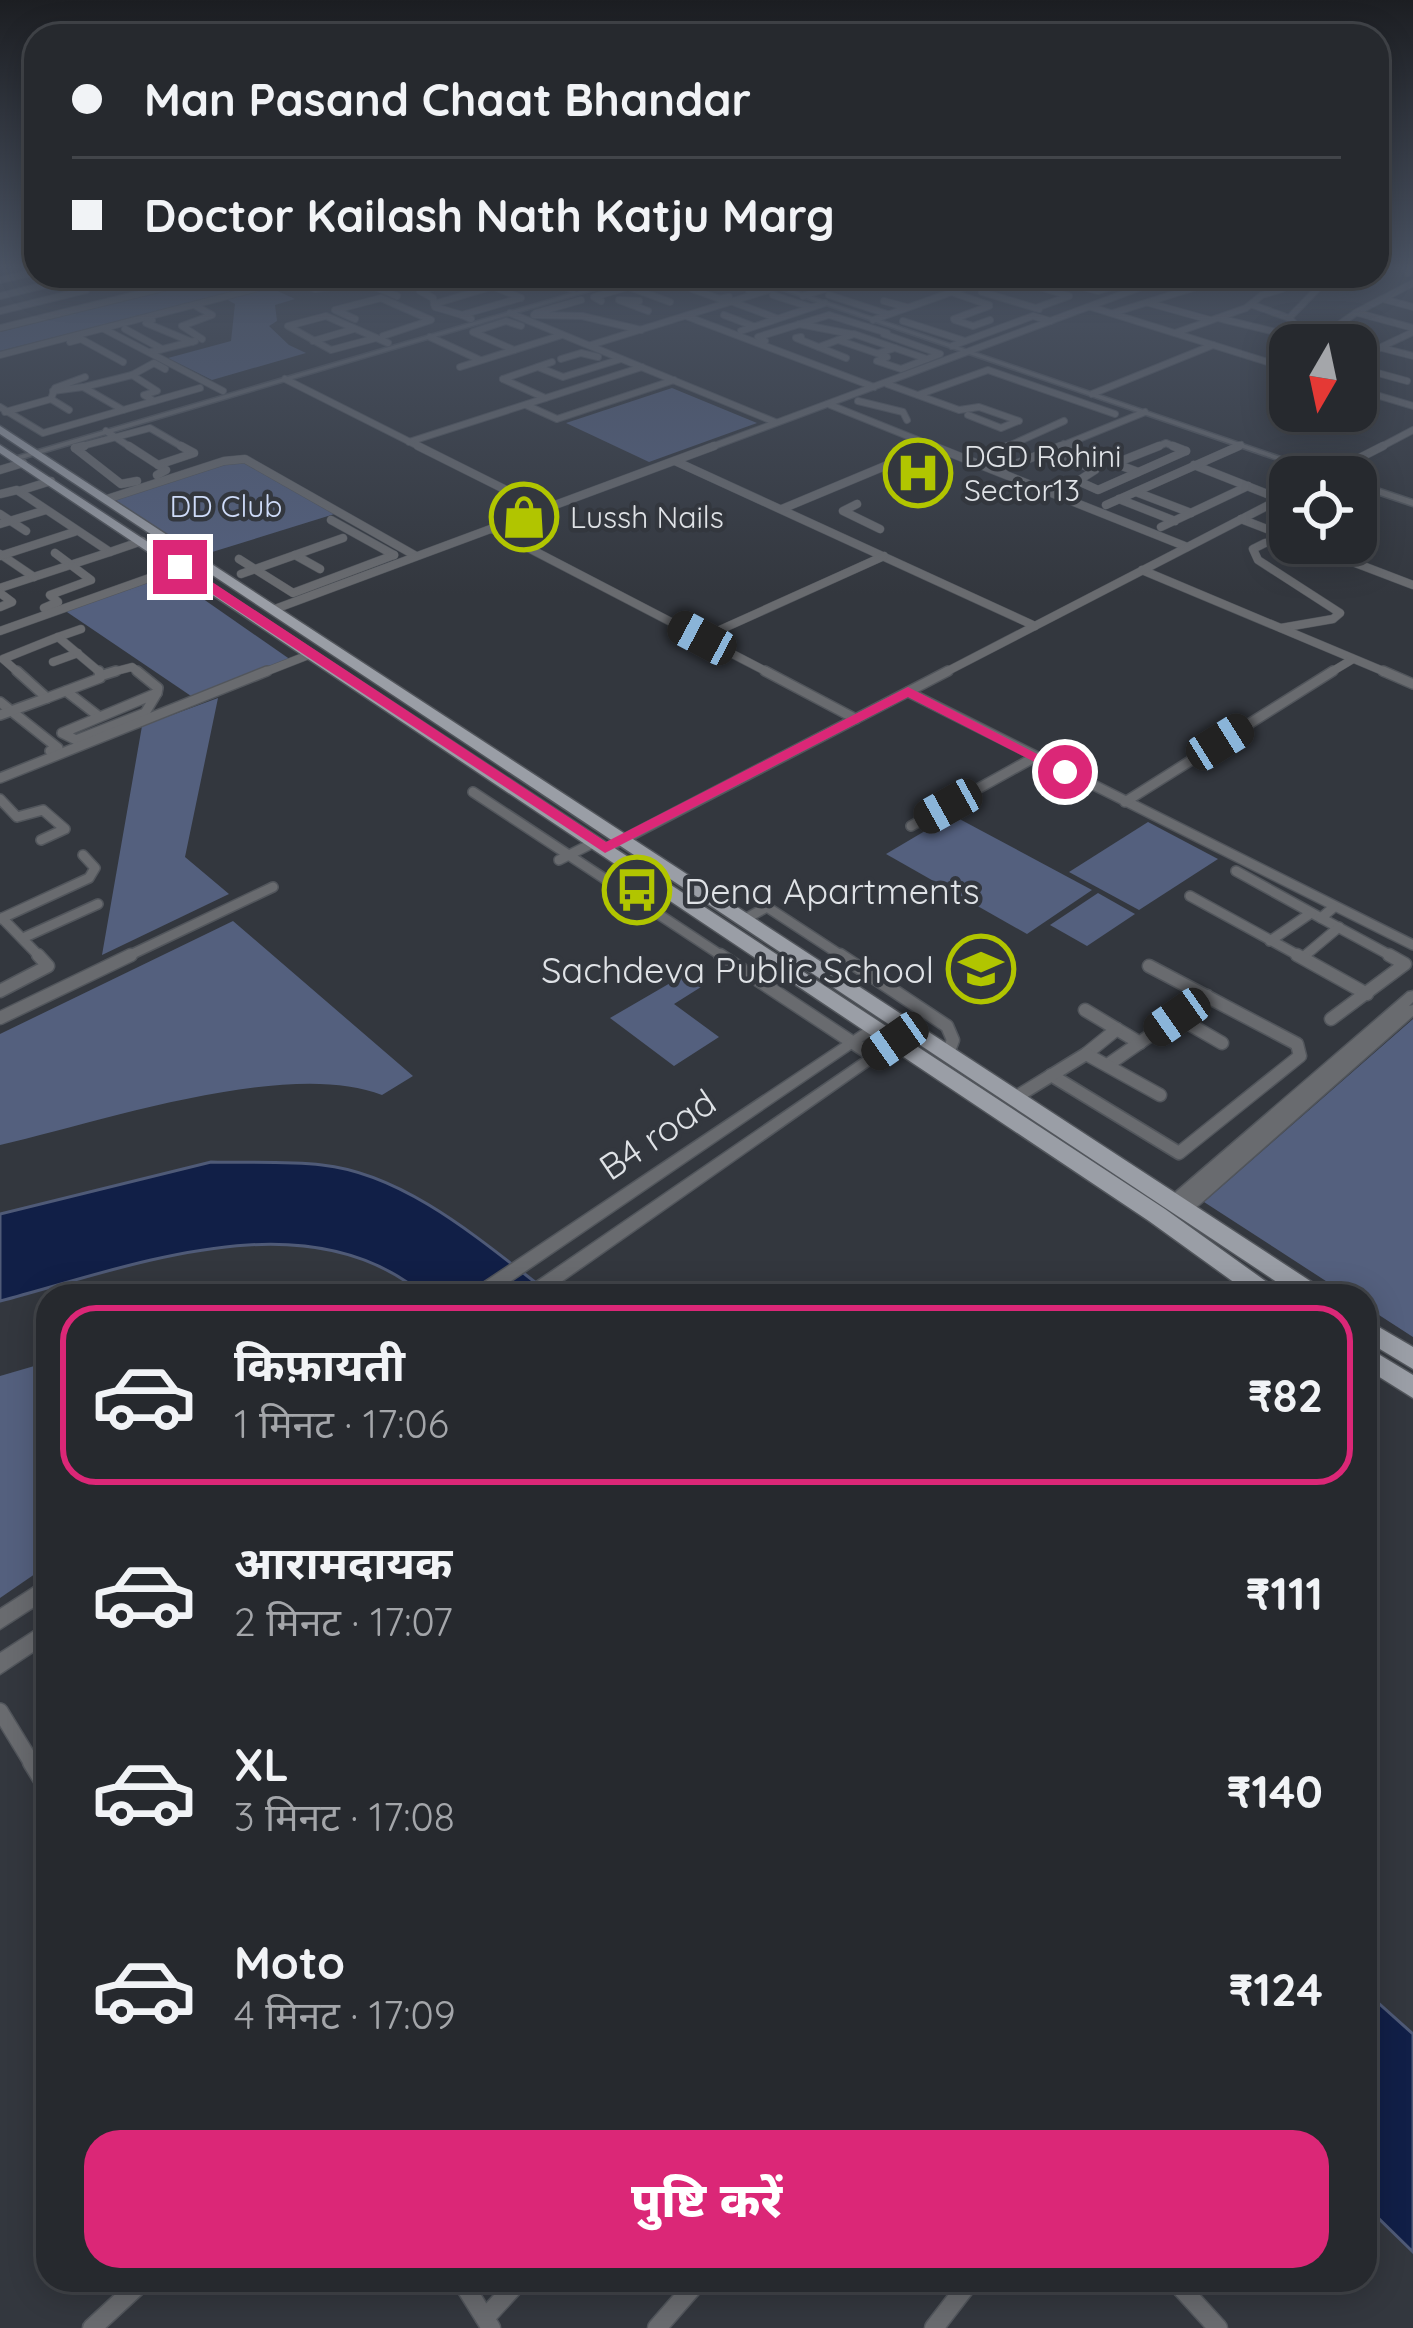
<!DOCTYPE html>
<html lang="hi">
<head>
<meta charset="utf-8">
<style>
	:root { --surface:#26292e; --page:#32353a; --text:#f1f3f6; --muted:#a4a6aa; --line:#42454a; --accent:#db2777 }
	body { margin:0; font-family:Quicksand,"Noto Sans Devanagari",sans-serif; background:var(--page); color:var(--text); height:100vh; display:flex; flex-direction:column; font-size:45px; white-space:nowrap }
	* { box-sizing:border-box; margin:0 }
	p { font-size:39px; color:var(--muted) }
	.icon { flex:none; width:66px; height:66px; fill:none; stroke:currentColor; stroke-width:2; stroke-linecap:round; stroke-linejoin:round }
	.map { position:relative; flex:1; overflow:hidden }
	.side { position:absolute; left:36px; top:1284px; width:1341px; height:1008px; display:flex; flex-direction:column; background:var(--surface); border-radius:36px; box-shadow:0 6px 30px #0003,0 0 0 3px var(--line) }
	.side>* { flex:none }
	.hud { position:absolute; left:24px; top:24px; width:1365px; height:264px; border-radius:36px; box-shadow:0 6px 30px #0003,0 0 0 3px var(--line); display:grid; align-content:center; height:264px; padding:0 48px; background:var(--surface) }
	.needle { width:78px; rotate:189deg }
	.buttons { position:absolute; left:1269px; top:324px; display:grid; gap:24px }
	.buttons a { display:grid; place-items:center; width:108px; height:108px; border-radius:24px; background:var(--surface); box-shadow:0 6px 30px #0003,0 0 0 3px var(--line); font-size:60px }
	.end { position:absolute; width:54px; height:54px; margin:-27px; border:15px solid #db2777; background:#fff; box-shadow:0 0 0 6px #fff }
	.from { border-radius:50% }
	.car { position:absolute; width:36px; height:72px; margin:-36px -18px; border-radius:15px; box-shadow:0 0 9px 3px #0007; background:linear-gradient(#222 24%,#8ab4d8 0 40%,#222 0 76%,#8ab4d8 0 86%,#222 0) }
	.hud b { display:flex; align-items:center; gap:42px; height:114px; font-size:45px }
	.hud b+b { border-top:3px solid var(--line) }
	.hud i { width:30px; height:30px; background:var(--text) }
	ul { padding:21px 0 0; list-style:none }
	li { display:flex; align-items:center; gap:36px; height:180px; margin:0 24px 18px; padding:0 24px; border:6px solid transparent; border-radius:36px }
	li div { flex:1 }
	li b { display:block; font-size:45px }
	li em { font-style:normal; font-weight:800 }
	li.active { border-color:var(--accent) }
	li>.icon { width:108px; height:108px; stroke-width:1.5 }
	.button { display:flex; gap:24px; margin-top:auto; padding:24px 48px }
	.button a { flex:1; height:138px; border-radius:36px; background:var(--accent); color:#fff; font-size:48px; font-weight:800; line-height:138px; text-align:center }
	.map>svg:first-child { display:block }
	.green { fill:#54607e }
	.water { fill:#111f47; stroke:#4f5a77; stroke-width:3 }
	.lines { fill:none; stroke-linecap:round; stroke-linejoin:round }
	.minor-far5-casing { stroke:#52565c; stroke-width:8 }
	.minor-far4-casing { stroke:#52565c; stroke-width:9 }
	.minor-far3-casing { stroke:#52565c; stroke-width:12 }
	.minor-far2-casing { stroke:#52565c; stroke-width:15 }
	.minor-far1-casing { stroke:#52565c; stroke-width:18 }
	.minor-casing { stroke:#52565c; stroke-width:21 }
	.tertiary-casing { stroke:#52565c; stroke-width:3 }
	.primary-casing { stroke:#52565c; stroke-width:3 }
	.minor-far5 { stroke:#696b6f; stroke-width:6 }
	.minor-far4 { stroke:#696b6f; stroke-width:8 }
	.minor-far3 { stroke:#696b6f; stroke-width:9 }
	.minor-far2 { stroke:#696b6f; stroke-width:12 }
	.minor-far1 { stroke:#696b6f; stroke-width:15 }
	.minor { stroke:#696b6f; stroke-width:18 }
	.tertiary { fill:#696b6f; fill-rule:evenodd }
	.primary { fill:#9a9ea6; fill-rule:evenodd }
	.route { fill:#db2777 }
	.labels { text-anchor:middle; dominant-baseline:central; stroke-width:9; stroke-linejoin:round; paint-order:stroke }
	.far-poi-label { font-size:30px; fill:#dfe2e6; stroke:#33373e; text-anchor:start }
	.far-park-label { font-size:30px; fill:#cedbf8; stroke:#33373e }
	.poi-label { font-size:36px; fill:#dfe2e6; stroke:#33373e; text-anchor:start }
	.street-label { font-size:36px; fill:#dfe2e6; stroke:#33373e }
</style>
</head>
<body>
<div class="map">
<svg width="1413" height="2328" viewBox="0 0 1413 2328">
	<rect width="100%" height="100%" fill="#33373e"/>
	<!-- green -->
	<g class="green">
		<path d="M213 278 239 290 0 351V332Z"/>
		<path d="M271 288 295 299 275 305 277 321 269 326 289 345 306 353 212 380 168 358 231 341 235 304 226 299Z"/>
		<path d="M672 388 757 423 649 462 566 423Z"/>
		<path d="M245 459 341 512 196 557 107 499Z"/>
		<path d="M166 573 291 660 194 698 64 610Z"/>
		<path d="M218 698 185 857 229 894 102 955 142 726Z"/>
		<path d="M952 815 1092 890 1027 934 886 854Z"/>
		<path d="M1148 822 1218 859 1139 910 1069 872Z"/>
		<path d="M1098 893 1135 914 1087 946 1050 925Z"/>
		<path d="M233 921 413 1076 382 1095C288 1058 100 1122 0 1145V1034Z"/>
		<path d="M684 975 701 987 674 1004 719 1037 674 1066 610 1018Z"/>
		<path d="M1413 1019V1337L1365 1306V1296H1349L1204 1202Z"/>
		<path d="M48 1362V1565L0 1598V1376Z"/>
	</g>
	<!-- water -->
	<g class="water">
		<path d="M211 1162C248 1163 286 1161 322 1165 408 1174 487 1246 553 1296H425C308 1195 130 1267 0 1301V1214Z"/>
		<path d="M1365 1991 1413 2034V2252L1365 2205Z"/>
	</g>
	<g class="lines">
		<defs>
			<g id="minor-far5">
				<path d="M1406 268 1408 273"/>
				<path d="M219 276 249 290"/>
				<path d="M349 276 397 296"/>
				<path d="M520 276 534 286 552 282 573 290"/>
				<path d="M716 276 754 289 749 291"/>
				<path d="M770 276 815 291"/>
				<path d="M812 276 837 284"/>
				<path d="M1005 276 1069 296 1036 308"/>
				<path d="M1041 276 1098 291 1146 276"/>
				<path d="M1082 276 1090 279 1082 282"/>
				<path d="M324 277 302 283 315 289 353 284"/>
				<path d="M0 280 36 272"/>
				<path d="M1161 280 1209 283 1227 276"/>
				<path d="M645 281 662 287 699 276"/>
				<path d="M116 283 144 276"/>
				<path d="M570 284 599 276"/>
				<path d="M707 284 692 289 720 299 729 297"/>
				<path d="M629 287 670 302"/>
				<path d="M951 292 989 305"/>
				<path d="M982 292 1039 309"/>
				<path d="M773 295 810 307"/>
				<path d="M829 295 887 314"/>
				<path d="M0 296 74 278"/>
				<path d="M803 296 866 276"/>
				<path d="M1383 299 1413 307"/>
				<path d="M601 301 594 297 641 283"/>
				<path d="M639 301 619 300 648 311"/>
				<path d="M884 301 906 307"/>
				<path d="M733 302 776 318"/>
				<path d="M1149 303 1210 320"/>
				<path d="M434 304 494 286"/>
				<path d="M194 305 212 315 182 326 202 339"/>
				<path d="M1253 305 1289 318"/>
				<path d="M1091 307 1290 369"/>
				<path d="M0 311 86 290"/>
				<path d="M510 313 775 422"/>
				<path d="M536 313 581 300"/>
				<path d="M1113 313 1209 283"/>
				<path d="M1358 313 1413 328"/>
				<path d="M462 315 435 307 433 298 420 291 471 277 521 298"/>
				<path d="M534 315 582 316 641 330"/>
				<path d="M724 315 753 326"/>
				<path d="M686 316 874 387"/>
				<path d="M1218 318 1308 340"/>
				<path d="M355 319 335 310 381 298 431 320 383 336"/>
				<path d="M471 319 462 315 520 298"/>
				<path d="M954 319 989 306"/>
				<path d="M152 320 146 323 192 342"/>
				<path d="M873 320 997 276"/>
				<path d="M955 320 973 326 990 320"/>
				<path d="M903 321 965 341"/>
				<path d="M799 324 851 334"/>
				<path d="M0 328 212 276"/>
				<path d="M104 329 223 391"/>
				<path d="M125 329 162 349"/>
				<path d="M741 331 825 303"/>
				<path d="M1175 333 1246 308 1262 295 1282 289"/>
				<path d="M884 334 940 354 901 369 877 361 887 357 879 353 895 348"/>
				<path d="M430 337 480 360"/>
				<path d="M801 337 796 338 846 358"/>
				<path d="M376 338 331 350 288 326 326 316 388 343"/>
				<path d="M838 340 879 354"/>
				<path d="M313 341 354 329"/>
				<path d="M765 341 758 337 829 315 887 333"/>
				<path d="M70 342 81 339 123 362"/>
				<path d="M1313 343 1289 318 1330 276"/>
				<path d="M591 345 778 287"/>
				<path d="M1310 345 1357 312 1413 283"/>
				<path d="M952 346 1033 316 1050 321"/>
				<path d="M819 347 854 334 927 359"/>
				<path d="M1382 348 1413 356"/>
				<path d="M514 350 473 332 506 321 521 326"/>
				<path d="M1272 351 1290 352"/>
				<path d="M151 352 195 341"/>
				<path d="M0 355 305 276"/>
				<path d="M561 359 581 353 598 357"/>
				<path d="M1356 359 1413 332"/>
				<path d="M460 367 562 335"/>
				<path d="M538 367 563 377 621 359"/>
				<path d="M1356 367 1407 381"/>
				<path d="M132 375 157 391 144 395 154 401"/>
				<path d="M285 379 424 449"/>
				<path d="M503 379 552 362"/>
				<path d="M503 379 545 398"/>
				<path d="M887 384 959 410 979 407 1019 421"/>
				<path d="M84 387 132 375 154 363 165 369"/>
				<path d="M1356 389 1413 406"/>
				<path d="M1092 394 1213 345"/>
				<path d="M918 395 988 370 1115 414"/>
				<path d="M51 399 69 410"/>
				<path d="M858 401 903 412 907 420"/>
				<path d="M828 404 940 449"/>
				<path d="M526 405 557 419 674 380"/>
				<path d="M0 407 43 433 123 410 83 387 53 391"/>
				<path d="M123 410 200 388"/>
				<path d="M5 412 51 399 55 388 85 377"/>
				<path d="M968 415 1001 428 1018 421"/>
				<path d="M106 431 133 449"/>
				<path d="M409 442 642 367"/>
				<path d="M1064 444 1076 449"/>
				<path d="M75 448 150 428 186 449"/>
				<path d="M706 449 1171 276"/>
				<path d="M927 449 933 446"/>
				<path d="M1002 449 1064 421"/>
				<path d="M1054 449 1145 412"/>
				<path d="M1152 449 1166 443 1180 449"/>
				<path d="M1233 449 1241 445"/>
				<path d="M1377 449 1413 430"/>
			</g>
			<g id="minor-far4">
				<path d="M129 446 166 470 157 475"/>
				<path d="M418 446 544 509"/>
				<path d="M933 446 1187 547"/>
				<path d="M1068 446 1138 472"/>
				<path d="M1173 446 1186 451"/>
				<path d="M75 448 121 484 137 481"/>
				<path d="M75 448 84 446"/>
				<path d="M1047 451 1095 470 1078 481 1098 490 1186 451"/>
				<path d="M983 457 1008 446"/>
				<path d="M675 461 1035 626"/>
				<path d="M1116 463 1159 446"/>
				<path d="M158 465 194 453 181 446"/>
				<path d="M1194 465 1280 499"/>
				<path d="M0 470 23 463"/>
				<path d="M998 471 1061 446"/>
				<path d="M1322 477 1383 446"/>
				<path d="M19 491 51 481"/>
				<path d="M1136 492 1191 513"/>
				<path d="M0 494 17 490 110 552 0 588"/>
				<path d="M107 499 224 461 245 459 416 556"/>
				<path d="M1119 499 1175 521"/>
				<path d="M857 504 843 511 880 529"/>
				<path d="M1106 505 1239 446"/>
				<path d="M782 509 933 446"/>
				<path d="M0 514 26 531"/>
				<path d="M1241 519 1290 538"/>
				<path d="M331 520 394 555"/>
				<path d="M0 524 46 510"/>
				<path d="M1161 527 1248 486"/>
				<path d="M492 529 771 674"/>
				<path d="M1265 543 1253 549 1258 560 1340 613 1333 619 1281 628"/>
				<path d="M1303 543 1413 585"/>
				<path d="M110 552 142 541"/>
				<path d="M0 554 34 577"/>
				<path d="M295 555 320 569"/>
				<path d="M0 556 74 532"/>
				<path d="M239 559 293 593 394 555"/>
				<path d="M1142 570 1390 674"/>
				<path d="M241 574 343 538"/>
				<path d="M0 593 12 602 0 607"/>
				<path d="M44 608 58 602 50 595 91 580 55 553"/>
				<path d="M275 609 714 446"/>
				<path d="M0 631 200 560"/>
				<path d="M58 637 81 629"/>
				<path d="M702 638 884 556"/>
				<path d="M53 662 78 653"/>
				<path d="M20 674 3 659 58 637 102 674"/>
				<path d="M105 674 132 667 141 674"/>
				<path d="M260 674 311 654"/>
				<path d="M942 674 1290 494"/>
				<path d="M1328 674 1353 659"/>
			</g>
			<g id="minor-far3">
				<path d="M17 671 47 698"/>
				<path d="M137 671 158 688 157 693"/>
				<path d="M765 671 856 719"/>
				<path d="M1383 671 1413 684"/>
				<path d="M103 675 116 671"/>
				<path d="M66 691 97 715"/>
				<path d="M908 692 1413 945"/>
				<path d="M157 693 145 713 76 740 62 733Z"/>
				<path d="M47 698 100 678 99 671"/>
				<path d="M0 702 58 748 50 751"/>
				<path d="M0 715 47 698"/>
				<path d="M0 778 267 671"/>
				<path d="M473 792 725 958"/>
				<path d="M0 799 17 817 43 810 65 829 41 840"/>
				<path d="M1125 802 1333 671"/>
				<path d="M911 826 1035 757"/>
				<path d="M605 849 948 671"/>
				<path d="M559 860 595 842"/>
				<path d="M1236 871 1321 918"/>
				<path d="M1190 896 1303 958"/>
				<path d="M1334 907 1321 918 1395 958"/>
				<path d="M2 918 41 958"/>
				<path d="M0 919 89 878 95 868 83 855"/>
				<path d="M745 919 767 907 845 958"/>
				<path d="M23 938 98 904"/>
				<path d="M1270 941 1311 913"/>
				<path d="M124 958 273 887"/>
				<path d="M1302 958 1339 927"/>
			</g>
			<g id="minor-far2">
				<path d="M720 955 873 1056"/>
				<path d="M840 955 947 1026 953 1040 948 1053"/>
				<path d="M1297 955 1367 994"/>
				<path d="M0 991 48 966 38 955"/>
				<path d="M1085 1010 1140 1043"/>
				<path d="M1177 1017 1222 1043"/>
				<path d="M0 1018 131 955"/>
				<path d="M1331 1019 1405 964 1389 955"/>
				<path d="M1086 1054 1117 1029"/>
				<path d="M1109 1064 1207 996"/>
				<path d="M1051 1075 1179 1153 1300 1056 1297 1044 1149 966"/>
				<path d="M1016 1097 1086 1054 1160 1095"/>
			</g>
			<path id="minor-far1" d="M0 1711 33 1765"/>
			<g id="minor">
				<path d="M32 1762 48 1788"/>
				<path d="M461 2280 491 2328"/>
				<path d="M1174 2280 1218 2328"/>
				<path d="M485 2318 520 2280"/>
				<path d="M92 2328 144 2280"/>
				<path d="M657 2328 699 2280"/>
				<path d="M934 2328 971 2280"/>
			</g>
			<g id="tertiary">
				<path d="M631 276H641L18 460 11 458Z"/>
				<path d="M742 276H751L1339 477H1327Z"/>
				<path d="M1356 481 1413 500V506L1356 487Z"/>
				<path d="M1413 991V1002L1409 1006 1413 1005V1016L1191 1212H1181L1180 1205H1170L1167 1201 1170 1197 1408 992Z"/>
				<path d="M874 1022 881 1027 879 1030 489 1296H469L471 1291Z"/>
				<path d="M895 1036 902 1041 900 1044 541 1296H521L523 1291Z"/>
				<path d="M48 1578V1598L0 1629V1609Z"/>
				<path d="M48 1622V1642L0 1674V1653Z"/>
			</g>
			<g id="primary">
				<path d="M0 426 1324 1290 1327 1296H1298L0 434Z"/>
				<path d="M0 445 1165 1209 1278 1290 1281 1296H1253L1149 1221 0 453Z"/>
				<path d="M1365 1319 1413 1347V1369L1365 1340Z"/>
				<path d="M1365 1346 1413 1375V1398L1365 1368Z"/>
			</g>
		</defs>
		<!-- minor-far5 casing -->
		<use href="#minor-far5" class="minor-far5-casing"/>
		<!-- minor-far4 casing -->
		<use href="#minor-far4" class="minor-far4-casing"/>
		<!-- minor-far3 casing -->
		<use href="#minor-far3" class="minor-far3-casing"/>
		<!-- minor-far2 casing -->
		<use href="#minor-far2" class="minor-far2-casing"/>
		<!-- minor-far1 casing -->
		<use href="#minor-far1" class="minor-far1-casing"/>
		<!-- minor casing -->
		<use href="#minor" class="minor-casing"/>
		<!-- tertiary casing -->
		<use href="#tertiary" class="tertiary-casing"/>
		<!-- primary casing -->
		<use href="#primary" class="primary-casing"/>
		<!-- minor-far5 -->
		<use href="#minor-far5" class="minor-far5"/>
		<!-- minor-far4 -->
		<use href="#minor-far4" class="minor-far4"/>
		<!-- minor-far3 -->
		<use href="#minor-far3" class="minor-far3"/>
		<!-- minor-far2 -->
		<use href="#minor-far2" class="minor-far2"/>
		<!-- minor-far1 -->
		<use href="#minor-far1" class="minor-far1"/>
		<!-- minor -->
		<use href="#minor" class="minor"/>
		<!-- tertiary -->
		<use href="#tertiary" class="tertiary"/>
		<!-- primary -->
		<use href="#primary" class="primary"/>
	</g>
	<!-- sky -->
	<linearGradient id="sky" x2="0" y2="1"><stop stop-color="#1c1e22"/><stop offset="0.45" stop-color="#4a5363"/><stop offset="1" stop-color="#4a5363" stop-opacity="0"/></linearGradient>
	<rect width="1413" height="594" fill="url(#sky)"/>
	<!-- route -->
	<path class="route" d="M176 564H185L606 842 908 687 1072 772 1060 775 908 697 605 853 176 570Z"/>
	<!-- icons -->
	<defs>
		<symbol id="hospital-ring" viewBox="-11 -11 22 22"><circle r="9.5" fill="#33373e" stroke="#b1c500" stroke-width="1.5"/><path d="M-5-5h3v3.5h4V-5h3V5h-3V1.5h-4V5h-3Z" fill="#b1c500"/></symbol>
		<symbol id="shop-ring" viewBox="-11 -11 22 22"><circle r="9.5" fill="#33373e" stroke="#b1c500" stroke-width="1.5"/><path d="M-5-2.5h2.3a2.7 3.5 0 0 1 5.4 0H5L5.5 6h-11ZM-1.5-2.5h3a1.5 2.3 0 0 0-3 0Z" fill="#b1c500"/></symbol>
		<symbol id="bus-ring" viewBox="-11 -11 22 22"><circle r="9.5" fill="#33373e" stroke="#b1c500" stroke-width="1.5"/><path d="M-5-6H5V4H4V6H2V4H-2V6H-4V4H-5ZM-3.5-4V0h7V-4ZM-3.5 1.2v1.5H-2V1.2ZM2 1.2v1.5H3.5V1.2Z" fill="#b1c500"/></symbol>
		<symbol id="school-ring" viewBox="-11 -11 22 22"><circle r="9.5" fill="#33373e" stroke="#b1c500" stroke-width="1.5"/><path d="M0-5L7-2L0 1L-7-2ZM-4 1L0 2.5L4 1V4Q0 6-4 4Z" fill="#b1c500"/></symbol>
	</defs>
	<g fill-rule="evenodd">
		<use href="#hospital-ring" x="880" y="435" width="76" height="76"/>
		<use href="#shop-ring" x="486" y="479" width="76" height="76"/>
		<use href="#bus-ring" x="599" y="852" width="76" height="76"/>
		<use href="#school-ring" x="943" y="931" width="76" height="76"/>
	</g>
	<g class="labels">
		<!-- far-poi labels -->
		<g class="far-poi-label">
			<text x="964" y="456">DGD Rohini<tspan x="964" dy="34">Sector13</tspan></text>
			<text x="570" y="517">Lussh Nails</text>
		</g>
		<!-- far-park labels -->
		<g class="far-park-label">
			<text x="226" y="506">DD Club</text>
		</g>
		<!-- poi labels -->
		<g class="poi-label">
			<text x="684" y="890">Dena Apartments</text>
			<text x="934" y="969" text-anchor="end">Sachdeva Public School</text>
		</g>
		<!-- street labels -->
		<g class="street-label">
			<text transform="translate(657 1134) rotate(-34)">B4 road</text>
		</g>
	</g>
</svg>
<div class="buttons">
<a><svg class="needle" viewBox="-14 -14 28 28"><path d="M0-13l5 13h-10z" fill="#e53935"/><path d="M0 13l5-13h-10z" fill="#a4a6aa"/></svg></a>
<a><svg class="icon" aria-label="locate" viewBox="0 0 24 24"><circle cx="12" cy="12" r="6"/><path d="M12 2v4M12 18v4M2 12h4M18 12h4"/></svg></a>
</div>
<i class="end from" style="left:1065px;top:772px"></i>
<i class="end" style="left:180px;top:567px"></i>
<i class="car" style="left:702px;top:638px;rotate:298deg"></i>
<i class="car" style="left:1220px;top:742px;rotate:58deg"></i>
<i class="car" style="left:948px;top:806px;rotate:241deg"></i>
<i class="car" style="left:1177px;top:1017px;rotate:235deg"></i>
<i class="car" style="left:895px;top:1041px;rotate:235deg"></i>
<div class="hud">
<b><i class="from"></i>Man Pasand Chaat Bhandar</b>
<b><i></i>Doctor Kailash Nath Katju Marg</b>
</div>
<section class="side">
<ul>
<li class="active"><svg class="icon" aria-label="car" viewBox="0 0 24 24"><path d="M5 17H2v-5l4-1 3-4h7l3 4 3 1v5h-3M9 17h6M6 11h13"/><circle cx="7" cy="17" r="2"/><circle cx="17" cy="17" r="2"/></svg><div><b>किफ़ायती</b><p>1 मिनट · 17:06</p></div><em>₹82</em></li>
<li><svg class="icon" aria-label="car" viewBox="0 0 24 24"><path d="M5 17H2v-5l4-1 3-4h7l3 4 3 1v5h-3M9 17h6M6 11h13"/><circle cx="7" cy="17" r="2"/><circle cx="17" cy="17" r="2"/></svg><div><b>आरामदायक</b><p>2 मिनट · 17:07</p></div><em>₹111</em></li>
<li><svg class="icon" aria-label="car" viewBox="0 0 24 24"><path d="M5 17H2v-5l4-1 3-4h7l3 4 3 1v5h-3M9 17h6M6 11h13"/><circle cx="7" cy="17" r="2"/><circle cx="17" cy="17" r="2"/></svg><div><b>XL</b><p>3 मिनट · 17:08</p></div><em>₹140</em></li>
<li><svg class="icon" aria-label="car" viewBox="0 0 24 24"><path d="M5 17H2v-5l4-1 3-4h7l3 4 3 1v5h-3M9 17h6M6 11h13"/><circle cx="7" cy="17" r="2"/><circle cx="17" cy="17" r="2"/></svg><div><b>Moto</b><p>4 मिनट · 17:09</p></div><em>₹124</em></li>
</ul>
<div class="button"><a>पुष्टि करें</a></div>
</section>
</div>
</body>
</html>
